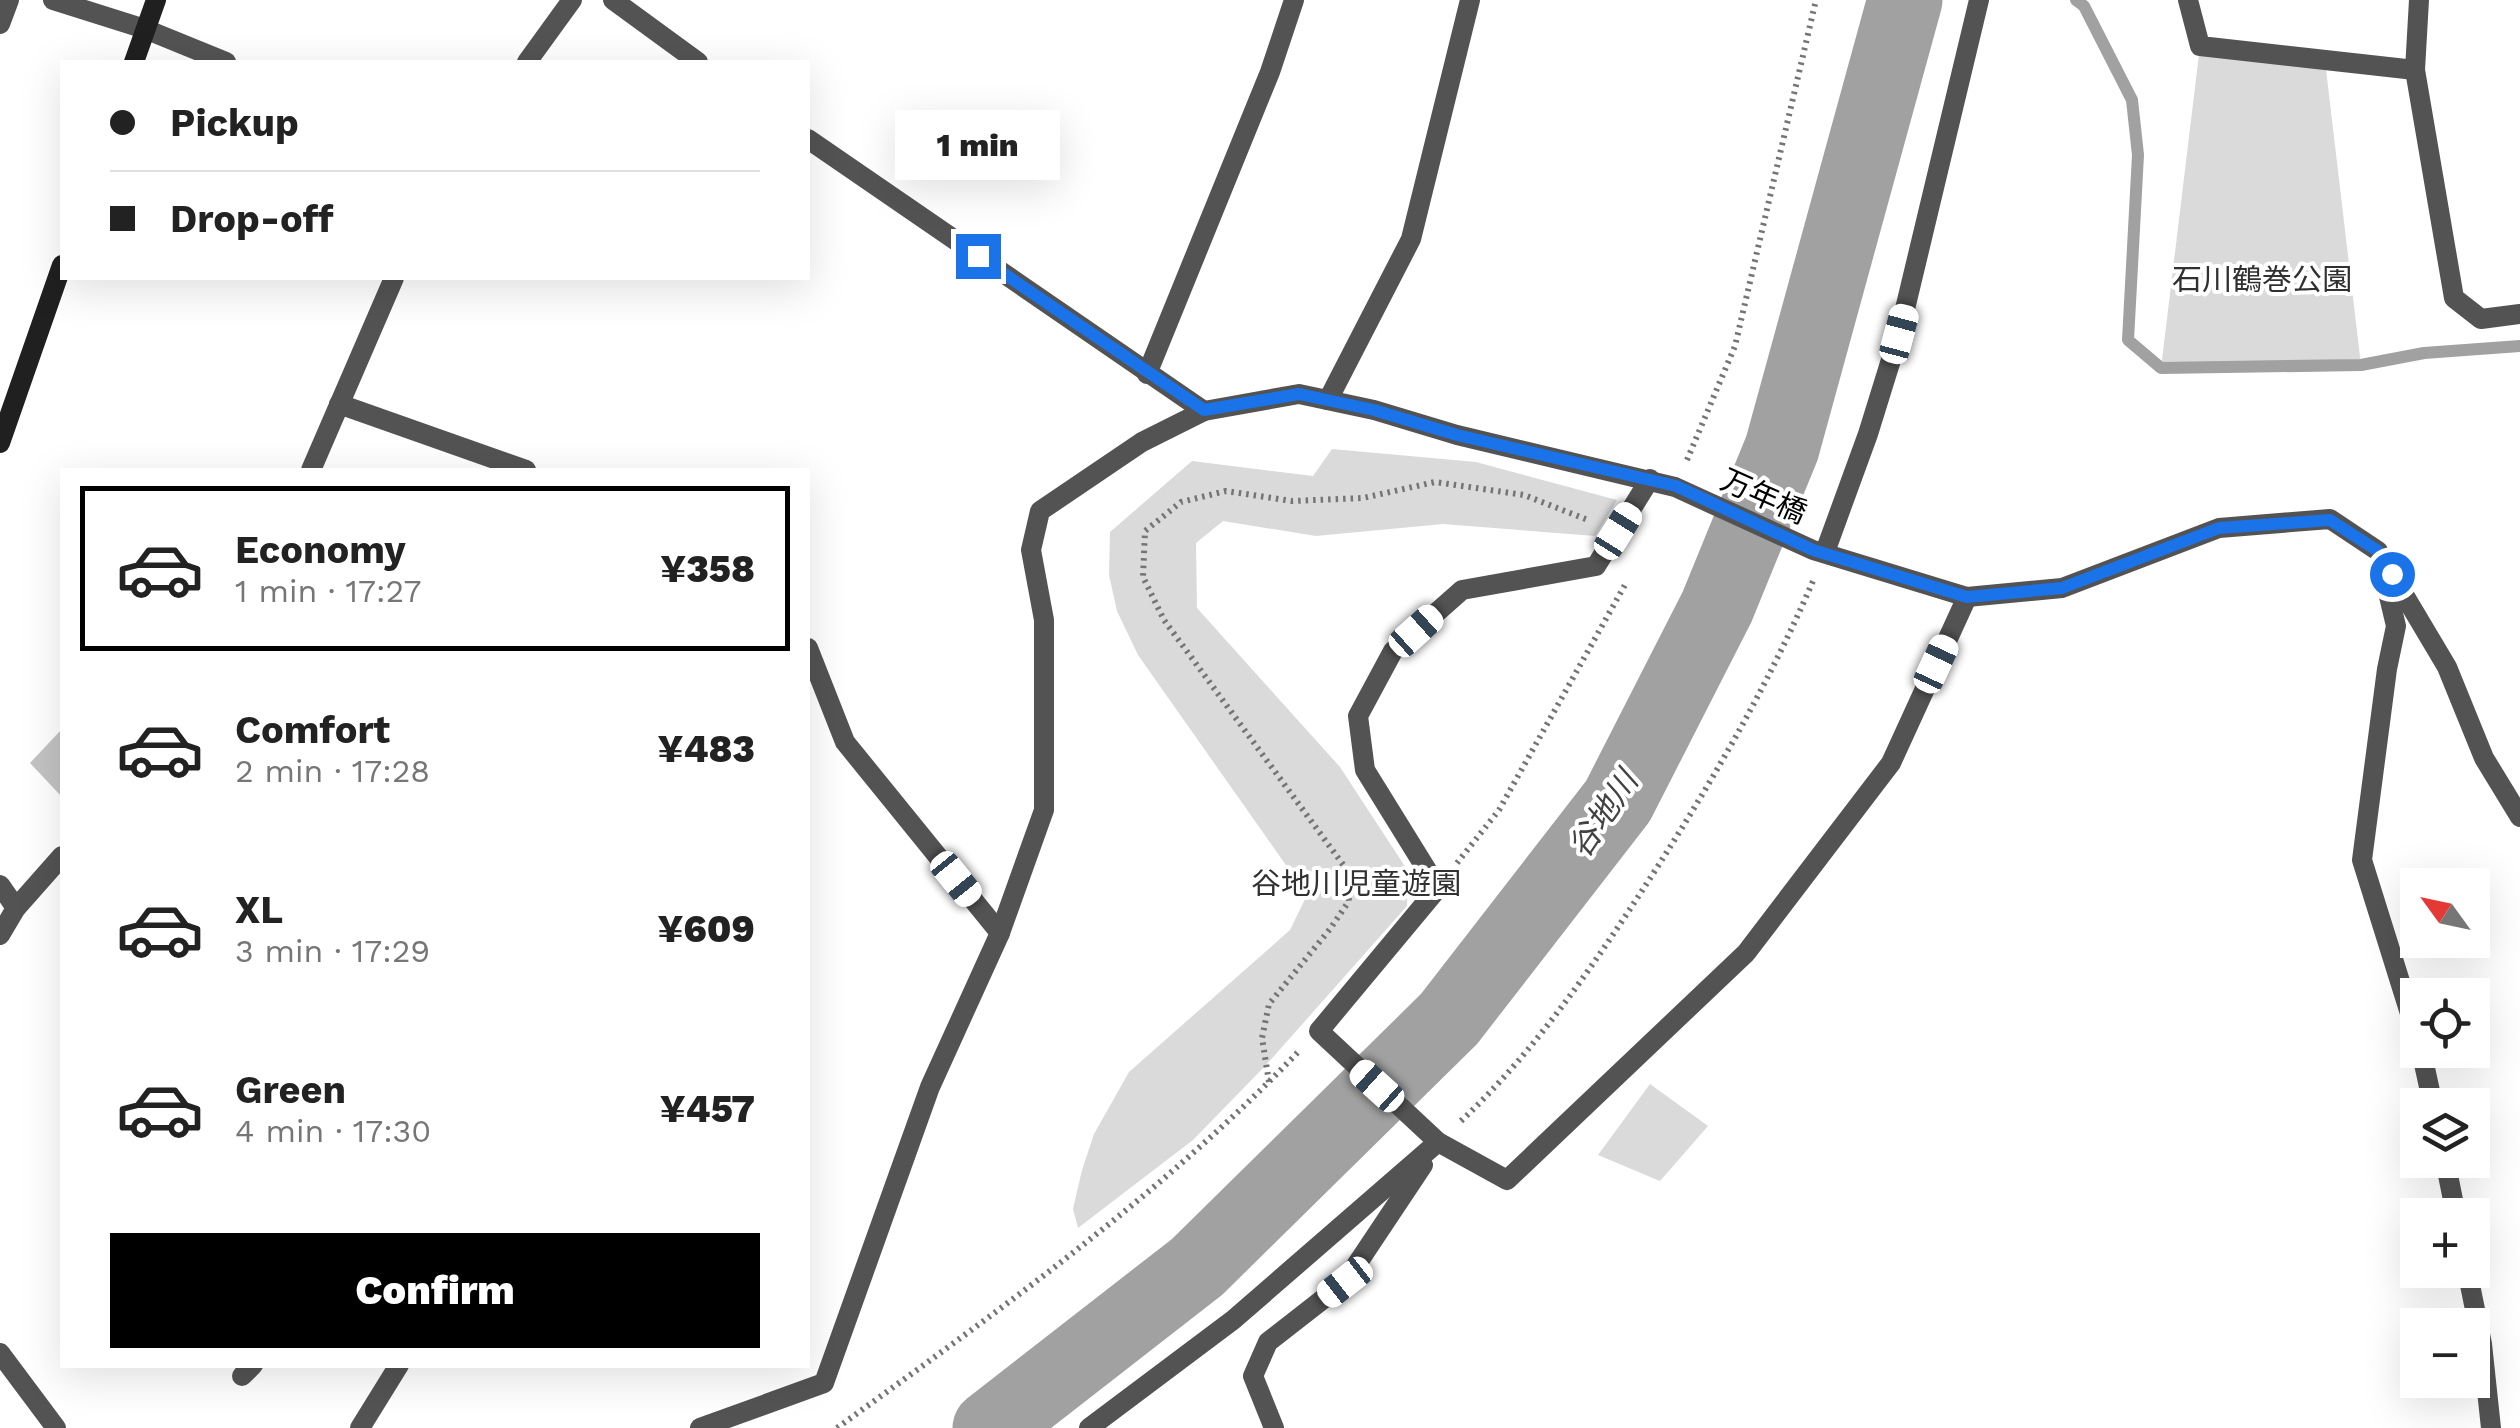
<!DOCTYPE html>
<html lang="en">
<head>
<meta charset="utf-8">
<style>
	:root { --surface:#fff; --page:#f6f6f6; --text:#222; --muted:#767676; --line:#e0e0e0; --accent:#000 }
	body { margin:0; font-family:"Work Sans","Noto Sans JP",sans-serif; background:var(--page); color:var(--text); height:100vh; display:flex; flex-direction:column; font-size:38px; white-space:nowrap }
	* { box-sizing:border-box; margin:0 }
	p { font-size:32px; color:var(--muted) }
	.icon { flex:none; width:55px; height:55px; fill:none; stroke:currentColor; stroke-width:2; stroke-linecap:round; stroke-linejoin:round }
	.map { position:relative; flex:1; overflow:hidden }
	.panel { position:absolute; left:60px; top:468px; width:750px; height:900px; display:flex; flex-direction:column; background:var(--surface); border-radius:0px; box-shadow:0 10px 40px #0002 }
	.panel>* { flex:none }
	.guide { position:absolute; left:60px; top:60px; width:750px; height:220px; border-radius:0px; box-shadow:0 10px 40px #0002; display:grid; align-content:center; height:220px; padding:0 50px; background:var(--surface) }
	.needle { width:65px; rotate:303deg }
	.tools { position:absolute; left:2400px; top:868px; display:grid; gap:20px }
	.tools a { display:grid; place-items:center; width:90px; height:90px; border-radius:0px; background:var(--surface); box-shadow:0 10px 40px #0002; font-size:50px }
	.end { position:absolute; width:45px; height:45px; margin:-22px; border:12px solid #1a73e8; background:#fff; box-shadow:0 0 0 5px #fff }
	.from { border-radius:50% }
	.bubble { position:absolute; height:70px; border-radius:0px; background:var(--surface); box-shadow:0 10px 40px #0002; font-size:32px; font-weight:800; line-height:70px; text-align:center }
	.car { position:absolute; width:30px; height:60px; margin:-30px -15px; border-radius:12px; box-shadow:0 0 8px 2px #0007; background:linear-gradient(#fff 24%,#345 0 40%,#fff 0 76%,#345 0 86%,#fff 0) }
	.guide b { display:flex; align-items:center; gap:35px; height:95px; font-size:38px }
	.guide b+b { border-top:2px solid var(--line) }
	.guide i { width:25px; height:25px; background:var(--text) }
	ul { padding:18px 0 0; list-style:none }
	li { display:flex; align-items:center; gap:30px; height:165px; margin:0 20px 15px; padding:0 30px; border:5px solid transparent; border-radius:0px }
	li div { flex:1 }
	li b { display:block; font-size:38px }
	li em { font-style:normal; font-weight:800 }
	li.on { border-color:var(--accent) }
	li>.icon { width:90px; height:90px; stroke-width:1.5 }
	.cta { display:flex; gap:20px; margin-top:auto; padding:20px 50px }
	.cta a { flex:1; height:115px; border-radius:0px; background:var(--accent); color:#fff; font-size:40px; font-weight:800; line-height:115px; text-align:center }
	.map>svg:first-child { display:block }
	.green { fill:#dadada }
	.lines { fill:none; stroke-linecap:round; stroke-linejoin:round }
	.stream { stroke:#a1a1a1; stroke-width:12 }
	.river { stroke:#a1a1a1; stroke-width:75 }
	.building { fill:#c3c3c3 }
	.path { stroke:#757575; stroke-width:6; stroke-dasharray:2.5 5; stroke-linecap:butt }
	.service { stroke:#535353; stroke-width:20 }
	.minor { stroke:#535353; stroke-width:20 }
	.secondary { stroke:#202020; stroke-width:20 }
	.route { stroke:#1a73e8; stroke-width:12 }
	.labels { text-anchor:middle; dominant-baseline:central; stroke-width:8; stroke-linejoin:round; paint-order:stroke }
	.park-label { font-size:30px; fill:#313131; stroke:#fff }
	.street-label { font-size:30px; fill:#000; stroke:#fff }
	.water-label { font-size:32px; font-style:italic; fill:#424242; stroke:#fff }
</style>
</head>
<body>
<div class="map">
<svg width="2520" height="1428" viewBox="0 0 2520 1428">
	<rect width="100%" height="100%" fill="#fff"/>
	<!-- green -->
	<g class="green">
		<path d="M2200 46 2325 61 2361 365 2161 368Z"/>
		<path d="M1332 449 1476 462 1617 500 1595 536 1443 524 1316 536 1223 521 1196 543 1197 608 1340 767 1408 871 1407 906 1267 1064 1193 1140 1078 1228 1073 1209 1082 1170 1094 1134 1129 1072 1290 930 1307 895 1138 655 1117 611 1109 575 1110 532 1192 461 1313 476Z"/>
		<path d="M1650 1084 1708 1126 1660 1181 1598 1155Z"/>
	</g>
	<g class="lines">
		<!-- stream -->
		<path class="stream" d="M2076 0 2084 6 2132 100 2138 155 2128 340 2161 368 2361 365 2424 353 2520 346"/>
		<!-- river -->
		<path class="river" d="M990 1428 1197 1267 1449 1019 1618 801 1717 607 1782 448 1905 0"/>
	</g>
	<!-- building -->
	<path class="building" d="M62 729V797L30 763Z"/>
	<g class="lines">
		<!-- path -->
		<g class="path">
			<path d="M1687 460 1735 346 1816 0"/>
			<path d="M1457 863 1499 810 1626 583"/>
			<path d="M1269 1082 1262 1038 1269 1004 1330 929 1349 901 1347 870 1164 620 1143 577 1145 531 1181 502 1226 491 1292 501 1363 498 1435 482 1524 495 1588 520"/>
			<path d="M1461 1121C1530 1056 1584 979 1636 900 1702 799 1765 693 1813 581"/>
			<path d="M837 1428C998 1311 1162 1195 1300 1050"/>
		</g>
		<!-- service -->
		<g class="service">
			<path d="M527 62 572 0"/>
			<path d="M1328 400 1411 239 1470 0"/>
			<path d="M339 404 526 470"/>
			<path d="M311 470 394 278"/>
			<path d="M808 648 845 742 1000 933"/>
			<path d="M0 935 16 908 62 856"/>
		</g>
		<!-- minor -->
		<g class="minor">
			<path d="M53 0 145 29 226 62"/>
			<path d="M613 0 698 62"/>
			<path d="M2188 0 2200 46 2415 70"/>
			<path d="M2419 0 2415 70 2454 298 2481 319 2520 314"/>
			<path d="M0 24 9 0"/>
			<path d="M808 139 1204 411 1299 394 1374 410 1457 435 1675 487 1813 550 1967 597 2062 588 2219 528 2330 519 2378 551 2447 667 2484 758 2520 817"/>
			<path d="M1147 374 1270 72 1294 0"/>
			<path d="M1650 479 1596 566 1462 590 1393 651 1358 716 1365 770 1438 888 1319 1031 1438 1142 1507 1180 1746 953 1891 763 1967 597"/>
			<path d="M1825 552 1868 434 1899 334 1979 0"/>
			<path d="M2382 567 2396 626 2387 669 2362 860 2418 1039"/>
			<path d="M0 885 16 908"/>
			<path d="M2421 1050 2433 1105"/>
			<path d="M2445 1160 2456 1215"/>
			<path d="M2467 1270 2482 1344 2491 1428"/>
			<path d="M0 1353 56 1428"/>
			<path d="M242 1376 253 1365"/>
			<path d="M360 1428 399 1365"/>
			<path d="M700 1428 824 1383 930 1087 1000 933 1044 810V620L1031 550 1040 511 1142 442 1204 411"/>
			<path d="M1089 1428 1233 1320 1438 1142"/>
			<path d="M1274 1428 1253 1376 1268 1342 1345 1282 1423 1165"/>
		</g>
		<!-- secondary -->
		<g class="secondary">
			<path d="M134 62 156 0"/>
			<path d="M0 443 62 265"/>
		</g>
	</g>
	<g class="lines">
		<!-- route -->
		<path class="route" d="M978 256 1204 410 1299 394 1374 410 1457 435 1676 486 1813 550 1967 597 2062 588 2219 528 2330 520 2378 551 2392 574"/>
	</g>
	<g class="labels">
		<!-- park labels -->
		<g class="park-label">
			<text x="2262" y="279">石川鶴巻公園</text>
			<text x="1356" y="883">谷地川児童遊園</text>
		</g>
		<!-- street labels -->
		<g class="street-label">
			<text transform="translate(1764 496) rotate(24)">万年橋</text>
		</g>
		<!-- water labels -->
		<g class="water-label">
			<text transform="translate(1603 814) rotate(-56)">谷地川</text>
		</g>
	</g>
</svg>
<div class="tools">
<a><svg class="needle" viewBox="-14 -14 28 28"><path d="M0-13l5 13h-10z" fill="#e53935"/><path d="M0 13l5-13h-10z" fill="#767676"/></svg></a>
<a><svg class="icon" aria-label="locate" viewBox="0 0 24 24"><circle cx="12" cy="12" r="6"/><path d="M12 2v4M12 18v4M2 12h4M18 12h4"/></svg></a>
<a><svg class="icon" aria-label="layers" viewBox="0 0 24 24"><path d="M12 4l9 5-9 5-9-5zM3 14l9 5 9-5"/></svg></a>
<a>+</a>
<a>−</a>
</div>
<i class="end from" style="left:2392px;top:574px"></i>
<i class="end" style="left:978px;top:256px"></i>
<div class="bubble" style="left:895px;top:110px;width:165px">1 min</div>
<i class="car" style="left:1899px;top:334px;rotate:15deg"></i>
<i class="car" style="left:1618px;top:531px;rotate:32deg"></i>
<i class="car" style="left:1416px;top:631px;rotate:48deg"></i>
<i class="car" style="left:1936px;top:664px;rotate:25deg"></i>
<i class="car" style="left:956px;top:879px;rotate:141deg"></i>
<i class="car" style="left:1377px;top:1086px;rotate:312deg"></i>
<i class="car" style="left:1345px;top:1282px;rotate:232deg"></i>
<div class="guide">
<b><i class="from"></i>Pickup</b>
<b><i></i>Drop-off</b>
</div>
<section class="panel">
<ul>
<li class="on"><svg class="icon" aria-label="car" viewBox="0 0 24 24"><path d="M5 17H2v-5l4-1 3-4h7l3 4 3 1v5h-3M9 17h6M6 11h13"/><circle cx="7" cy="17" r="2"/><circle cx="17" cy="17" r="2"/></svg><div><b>Economy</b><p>1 min · 17:27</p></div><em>¥358</em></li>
<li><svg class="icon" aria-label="car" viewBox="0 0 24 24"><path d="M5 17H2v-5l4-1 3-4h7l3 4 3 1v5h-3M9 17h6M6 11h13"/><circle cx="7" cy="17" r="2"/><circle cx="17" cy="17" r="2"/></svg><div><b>Comfort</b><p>2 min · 17:28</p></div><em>¥483</em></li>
<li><svg class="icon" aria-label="car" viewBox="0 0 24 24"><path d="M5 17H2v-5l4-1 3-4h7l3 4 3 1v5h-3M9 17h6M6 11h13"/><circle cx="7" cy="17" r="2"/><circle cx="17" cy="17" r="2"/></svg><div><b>XL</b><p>3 min · 17:29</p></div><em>¥609</em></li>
<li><svg class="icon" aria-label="car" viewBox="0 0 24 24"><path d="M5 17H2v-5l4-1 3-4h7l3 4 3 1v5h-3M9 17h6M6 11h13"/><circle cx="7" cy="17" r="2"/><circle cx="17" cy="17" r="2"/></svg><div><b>Green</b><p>4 min · 17:30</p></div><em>¥457</em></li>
</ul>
<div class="cta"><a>Confirm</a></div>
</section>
</div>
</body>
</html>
